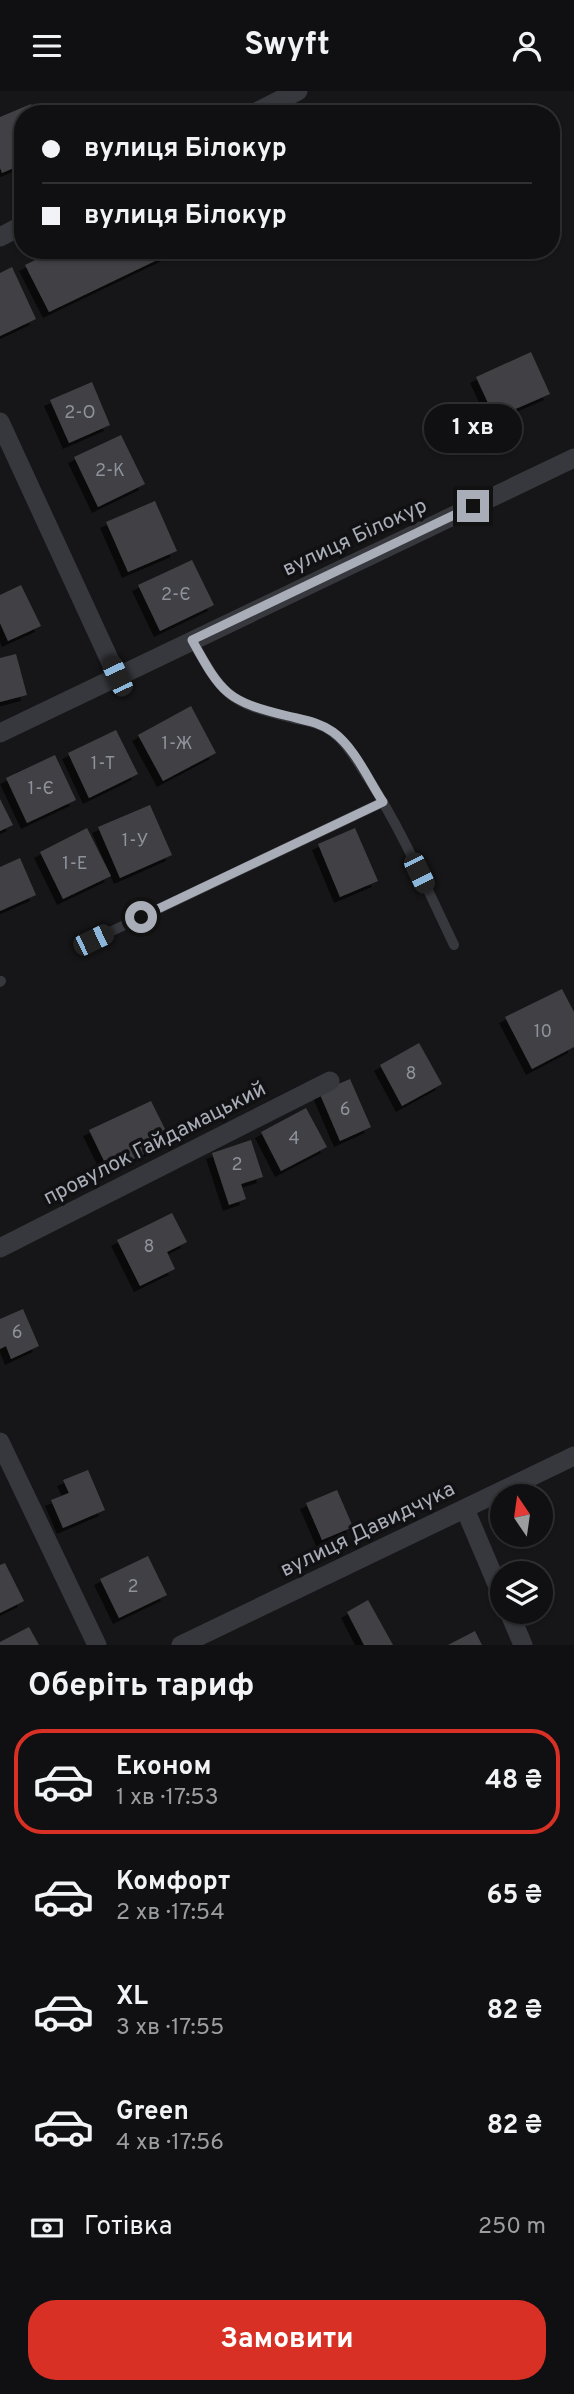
<!DOCTYPE html>
<html lang="uk">
<head>
<meta charset="utf-8">
<style>
	:root { --surface:#101012; --page:#1e1e20; --text:#f1f3f6; --muted:#9c9d9f; --line:#303032; --accent:#d93025 }
	body { margin:0; font-family:Overpass,sans-serif; background:var(--page); color:var(--text); height:100vh; display:flex; flex-direction:column; font-size:26px; white-space:nowrap }
	* { box-sizing:border-box; margin:0 }
	p { font-size:23px; color:var(--muted) }
	.icon { flex:none; width:38px; height:38px; fill:none; stroke:currentColor; stroke-width:2; stroke-linecap:round; stroke-linejoin:round }
	.map { position:relative; height:1554px; overflow:hidden }
	.drawer { display:flex; flex-direction:column; background:var(--surface); flex:1 }
	.drawer>* { flex:none }
	.top-card { position:absolute; left:14px; top:14px; width:546px; height:154px; border-radius:28px; box-shadow:0 2px 5px #0004,0 0 0 2px var(--line); display:grid; align-content:center; height:154px; padding:0 28px; background:var(--surface) }
	.needle { width:46px; rotate:347deg }
	.fabs { position:absolute; left:490px; top:1393px; display:grid; gap:14px }
	.fabs a { display:grid; place-items:center; width:63px; height:63px; border-radius:50%; background:var(--surface); box-shadow:0 2px 5px #0004,0 0 0 2px var(--line); font-size:35px }
	.end { position:absolute; width:32px; height:32px; margin:-16px; border:9px solid #a8adb8; background:#111; box-shadow:0 0 0 4px #111 }
	.from { border-radius:50% }
	.bubble { position:absolute; height:49px; border-radius:24px; background:var(--surface); box-shadow:0 2px 5px #0004,0 0 0 2px var(--line); font-size:23px; font-weight:700; line-height:49px; text-align:center }
	.car { position:absolute; width:21px; height:42px; margin:-21px -10px; border-radius:9px; box-shadow:0 0 5px 2px #0007; background:linear-gradient(#222 24%,#8ab4d8 0 40%,#222 0 76%,#8ab4d8 0 86%,#222 0) }
	.top-card b { display:flex; align-items:center; gap:24px; height:66px; font-size:26px }
	.top-card b+b { border-top:2px solid var(--line) }
	.top-card i { width:18px; height:18px; background:var(--text) }
	ul { padding:0; list-style:none }
	li { display:flex; align-items:center; gap:21px; height:105px; margin:0 14px 10px; padding:0 14px; border:4px solid transparent; border-radius:28px }
	li div { flex:1 }
	li b { display:block; font-size:26px }
	li em { font-style:normal; font-weight:700 }
	li.selected { border-color:var(--accent) }
	li>.icon { width:63px; height:63px; stroke-width:1.5 }
	h2 { padding:0 28px; font-size:32px; line-height:84px }
	.pay { display:flex; align-items:center; gap:18px; height:77px; padding:0 28px; font-size:26px }
	.pay p { margin-inline-start:auto }
	.button { display:flex; gap:14px; margin-top:auto; padding:14px 28px }
	.button a { flex:1; height:80px; border-radius:28px; background:var(--accent); color:#fff; font-size:28px; font-weight:700; line-height:80px; text-align:center }
	header { display:flex; justify-content:space-between; align-items:center; height:91px; padding:0 28px; background:var(--surface); font-size:32px; font-weight:700 }
	.map>svg:first-child { display:block }
	.building { fill:#404145; filter:url(#shadow) }
	.lines { fill:none; stroke-linecap:round; stroke-linejoin:round }
	.service { stroke:#37383d; stroke-width:10 }
	.minor { stroke:#37383d; stroke-width:19 }
	.route { stroke:#a8adb8; stroke-width:9 }
	.labels { text-anchor:middle; dominant-baseline:central; stroke-width:7; stroke-linejoin:round; paint-order:stroke }
	.number-label { font-size:18px; fill:#8e929b }
	.street-label { font-size:21px; fill:#a8adb8; stroke:#111113 }
</style>
</head>
<body>
<header><svg class="icon" aria-label="menu" viewBox="0 0 24 24"><path d="M4 6h16M4 12h16M4 18h16"/></svg>Swyft<svg class="icon" aria-label="person" viewBox="0 0 24 24"><circle cx="12" cy="8" r="4"/><path d="M4 21q1-7 8-7t8 7"/></svg></header>
<div class="map">
<svg width="574" height="1554" viewBox="0 0 574 1554">
	<defs>
		<filter id="shadow"><feDropShadow dx="-6" dy="6" stdDeviation="0" flood-color="#0009"/></filter>
	</defs>
	<rect width="100%" height="100%" fill="#161618"/>
	<!-- building -->
	<g class="building">
		<path d="M31 13 35 23H23V73L2 82 0 77V26Z"/>
		<path d="M56 159H178L49 221 25 174Z"/>
		<path d="M12 176 36 228 0 245V182Z"/>
		<path d="M531 261 550 303 495 327 476 286Z"/>
		<path d="M92 291 110 334 69 352 50 309Z"/>
		<path d="M121 344 145 393 98 416 74 366Z"/>
		<path d="M155 410 177 460 128 481 106 431Z"/>
		<path d="M192 469 214 514 160 540 138 494Z"/>
		<path d="M21 494 41 535 8 550 0 532V504Z"/>
		<path d="M16 563 27 604 0 611V567Z"/>
		<path d="M191 615 216 662 163 690 138 644Z"/>
		<path d="M116 639 138 683 89 707 68 662Z"/>
		<path d="M55 664 76 709 27 732 6 687Z"/>
		<path d="M0 708 13 734 0 740Z"/>
		<path d="M150 714 172 764 120 787 98 736Z"/>
		<path d="M87 737 111 785 63 808 40 761Z"/>
		<path d="M355 737 378 790 340 806 318 753Z"/>
		<path d="M20 767 36 804 0 820V776Z"/>
		<path d="M562 898 574 921V956L532 978 505 926Z"/>
		<path d="M419 952 442 993 402 1015 380 974Z"/>
		<path d="M350 988 371 1036 340 1050 319 1001Z"/>
		<path d="M151 1010 171 1050 109 1080 89 1039Z"/>
		<path d="M306 1017 327 1056 281 1080 261 1041Z"/>
		<path d="M251 1049 263 1086 241 1093 246 1108 229 1114 212 1062Z"/>
		<path d="M172 1122 187 1151 167 1161 175 1178 140 1195 117 1149Z"/>
		<path d="M23 1218 39 1255 11 1268 6 1255 0 1258V1228Z"/>
		<path d="M88 1379 105 1419 63 1437 51 1409 69 1402 63 1389Z"/>
		<path d="M337 1399 353 1436 322 1449 306 1412Z"/>
		<path d="M148 1465 167 1504 119 1527 100 1488Z"/>
		<path d="M5 1472 24 1510 0 1522V1474Z"/>
		<path d="M368 1509 393 1554H364L347 1521Z"/>
		<path d="M29 1536 39 1554H0V1551Z"/>
		<path d="M475 1540 482 1554H448Z"/>
	</g>
	<g class="lines">
		<!-- service -->
		<g class="service">
			<path d="M192 549C223 605 229 612 292 627 308 630 324 633 336 644 350 656 358 672 368 687 402 739 427 798 454 854"/>
			<path d="M93 849 383 711"/>
			<path d="M0 891 1 890"/>
		</g>
		<!-- minor -->
		<g class="minor">
			<path d="M252 23 298 0"/>
			<path d="M0 146 23 134"/>
			<path d="M0 331 117 585"/>
			<path d="M0 642 574 367"/>
			<path d="M0 1157 330 990"/>
			<path d="M0 1351 97 1554"/>
			<path d="M465 1418 502 1505"/>
			<path d="M509 1521 523 1554"/>
			<path d="M181 1554 574 1365"/>
		</g>
	</g>
	<g class="lines">
		<!-- route -->
		<path class="route" d="M141 826 383 711C368 688 355 657 333 641 319 631 304 629 288 625 226 610 222 603 192 549L473 415"/>
	</g>
	<g class="labels">
		<!-- number labels -->
		<g class="number-label">
			<text x="80" y="322">2-О</text>
			<text x="110" y="380">2-К</text>
			<text x="176" y="504">2-Є</text>
			<text x="177" y="653">1-Ж</text>
			<text x="103" y="673">1-Т</text>
			<text x="41" y="698">1-Є</text>
			<text x="135" y="750">1-У</text>
			<text x="75" y="773">1-Е</text>
			<text x="543" y="941">10</text>
			<text x="411" y="983">8</text>
			<text x="345" y="1019">6</text>
			<text x="294" y="1048">4</text>
			<text x="237" y="1074">2</text>
			<text x="149" y="1156">8</text>
			<text x="17" y="1242">6</text>
			<text x="133" y="1496">2</text>
		</g>
		<!-- street labels -->
		<g class="street-label">
			<text transform="translate(355 447) rotate(-25)">вулиця Білокур</text>
			<text transform="translate(155 1053) rotate(-27)">провулок Гайдамацький</text>
			<text transform="translate(368 1439) rotate(-26)">вулиця Давидчука</text>
		</g>
	</g>
</svg>
<div class="fabs">
<a><svg class="needle" viewBox="-14 -14 28 28"><path d="M0-13l5 13h-10z" fill="#e53935"/><path d="M0 13l5-13h-10z" fill="#9c9d9f"/></svg></a>
<a><svg class="icon" aria-label="layers" viewBox="0 0 24 24"><path d="M12 4l9 5-9 5-9-5zM3 14l9 5 9-5"/></svg></a>
</div>
<i class="end from" style="left:141px;top:826px"></i>
<i class="end" style="left:473px;top:415px"></i>
<div class="bubble" style="left:424px;top:313px;width:98px">1 хв</div>
<i class="car" style="left:117px;top:585px;rotate:335deg"></i>
<i class="car" style="left:419px;top:782px;rotate:154deg"></i>
<i class="car" style="left:93px;top:849px;rotate:64deg"></i>
<div class="top-card">
<b><i class="from"></i>вулиця Білокур</b>
<b><i></i>вулиця Білокур</b>
</div>
</div>
<section class="drawer">
<h2>Оберіть тариф</h2>
<ul>
<li class="selected"><svg class="icon" aria-label="car" viewBox="0 0 24 24"><path d="M5 17H2v-5l4-1 3-4h7l3 4 3 1v5h-3M9 17h6M6 11h13"/><circle cx="7" cy="17" r="2"/><circle cx="17" cy="17" r="2"/></svg><div><b>Економ</b><p>1 хв · 17:53</p></div><em>48 ₴</em></li>
<li><svg class="icon" aria-label="car" viewBox="0 0 24 24"><path d="M5 17H2v-5l4-1 3-4h7l3 4 3 1v5h-3M9 17h6M6 11h13"/><circle cx="7" cy="17" r="2"/><circle cx="17" cy="17" r="2"/></svg><div><b>Комфорт</b><p>2 хв · 17:54</p></div><em>65 ₴</em></li>
<li><svg class="icon" aria-label="car" viewBox="0 0 24 24"><path d="M5 17H2v-5l4-1 3-4h7l3 4 3 1v5h-3M9 17h6M6 11h13"/><circle cx="7" cy="17" r="2"/><circle cx="17" cy="17" r="2"/></svg><div><b>XL</b><p>3 хв · 17:55</p></div><em>82 ₴</em></li>
<li><svg class="icon" aria-label="car" viewBox="0 0 24 24"><path d="M5 17H2v-5l4-1 3-4h7l3 4 3 1v5h-3M9 17h6M6 11h13"/><circle cx="7" cy="17" r="2"/><circle cx="17" cy="17" r="2"/></svg><div><b>Green</b><p>4 хв · 17:56</p></div><em>82 ₴</em></li>
</ul>
<div class="pay"><svg class="icon" aria-label="cash" viewBox="0 0 24 24"><path d="M3 7h18v10H3z"/><circle cx="12" cy="12" r="2"/></svg>Готівка<p>250 m</p></div>
<div class="button"><a>Замовити</a></div>
</section>
</body>
</html>
